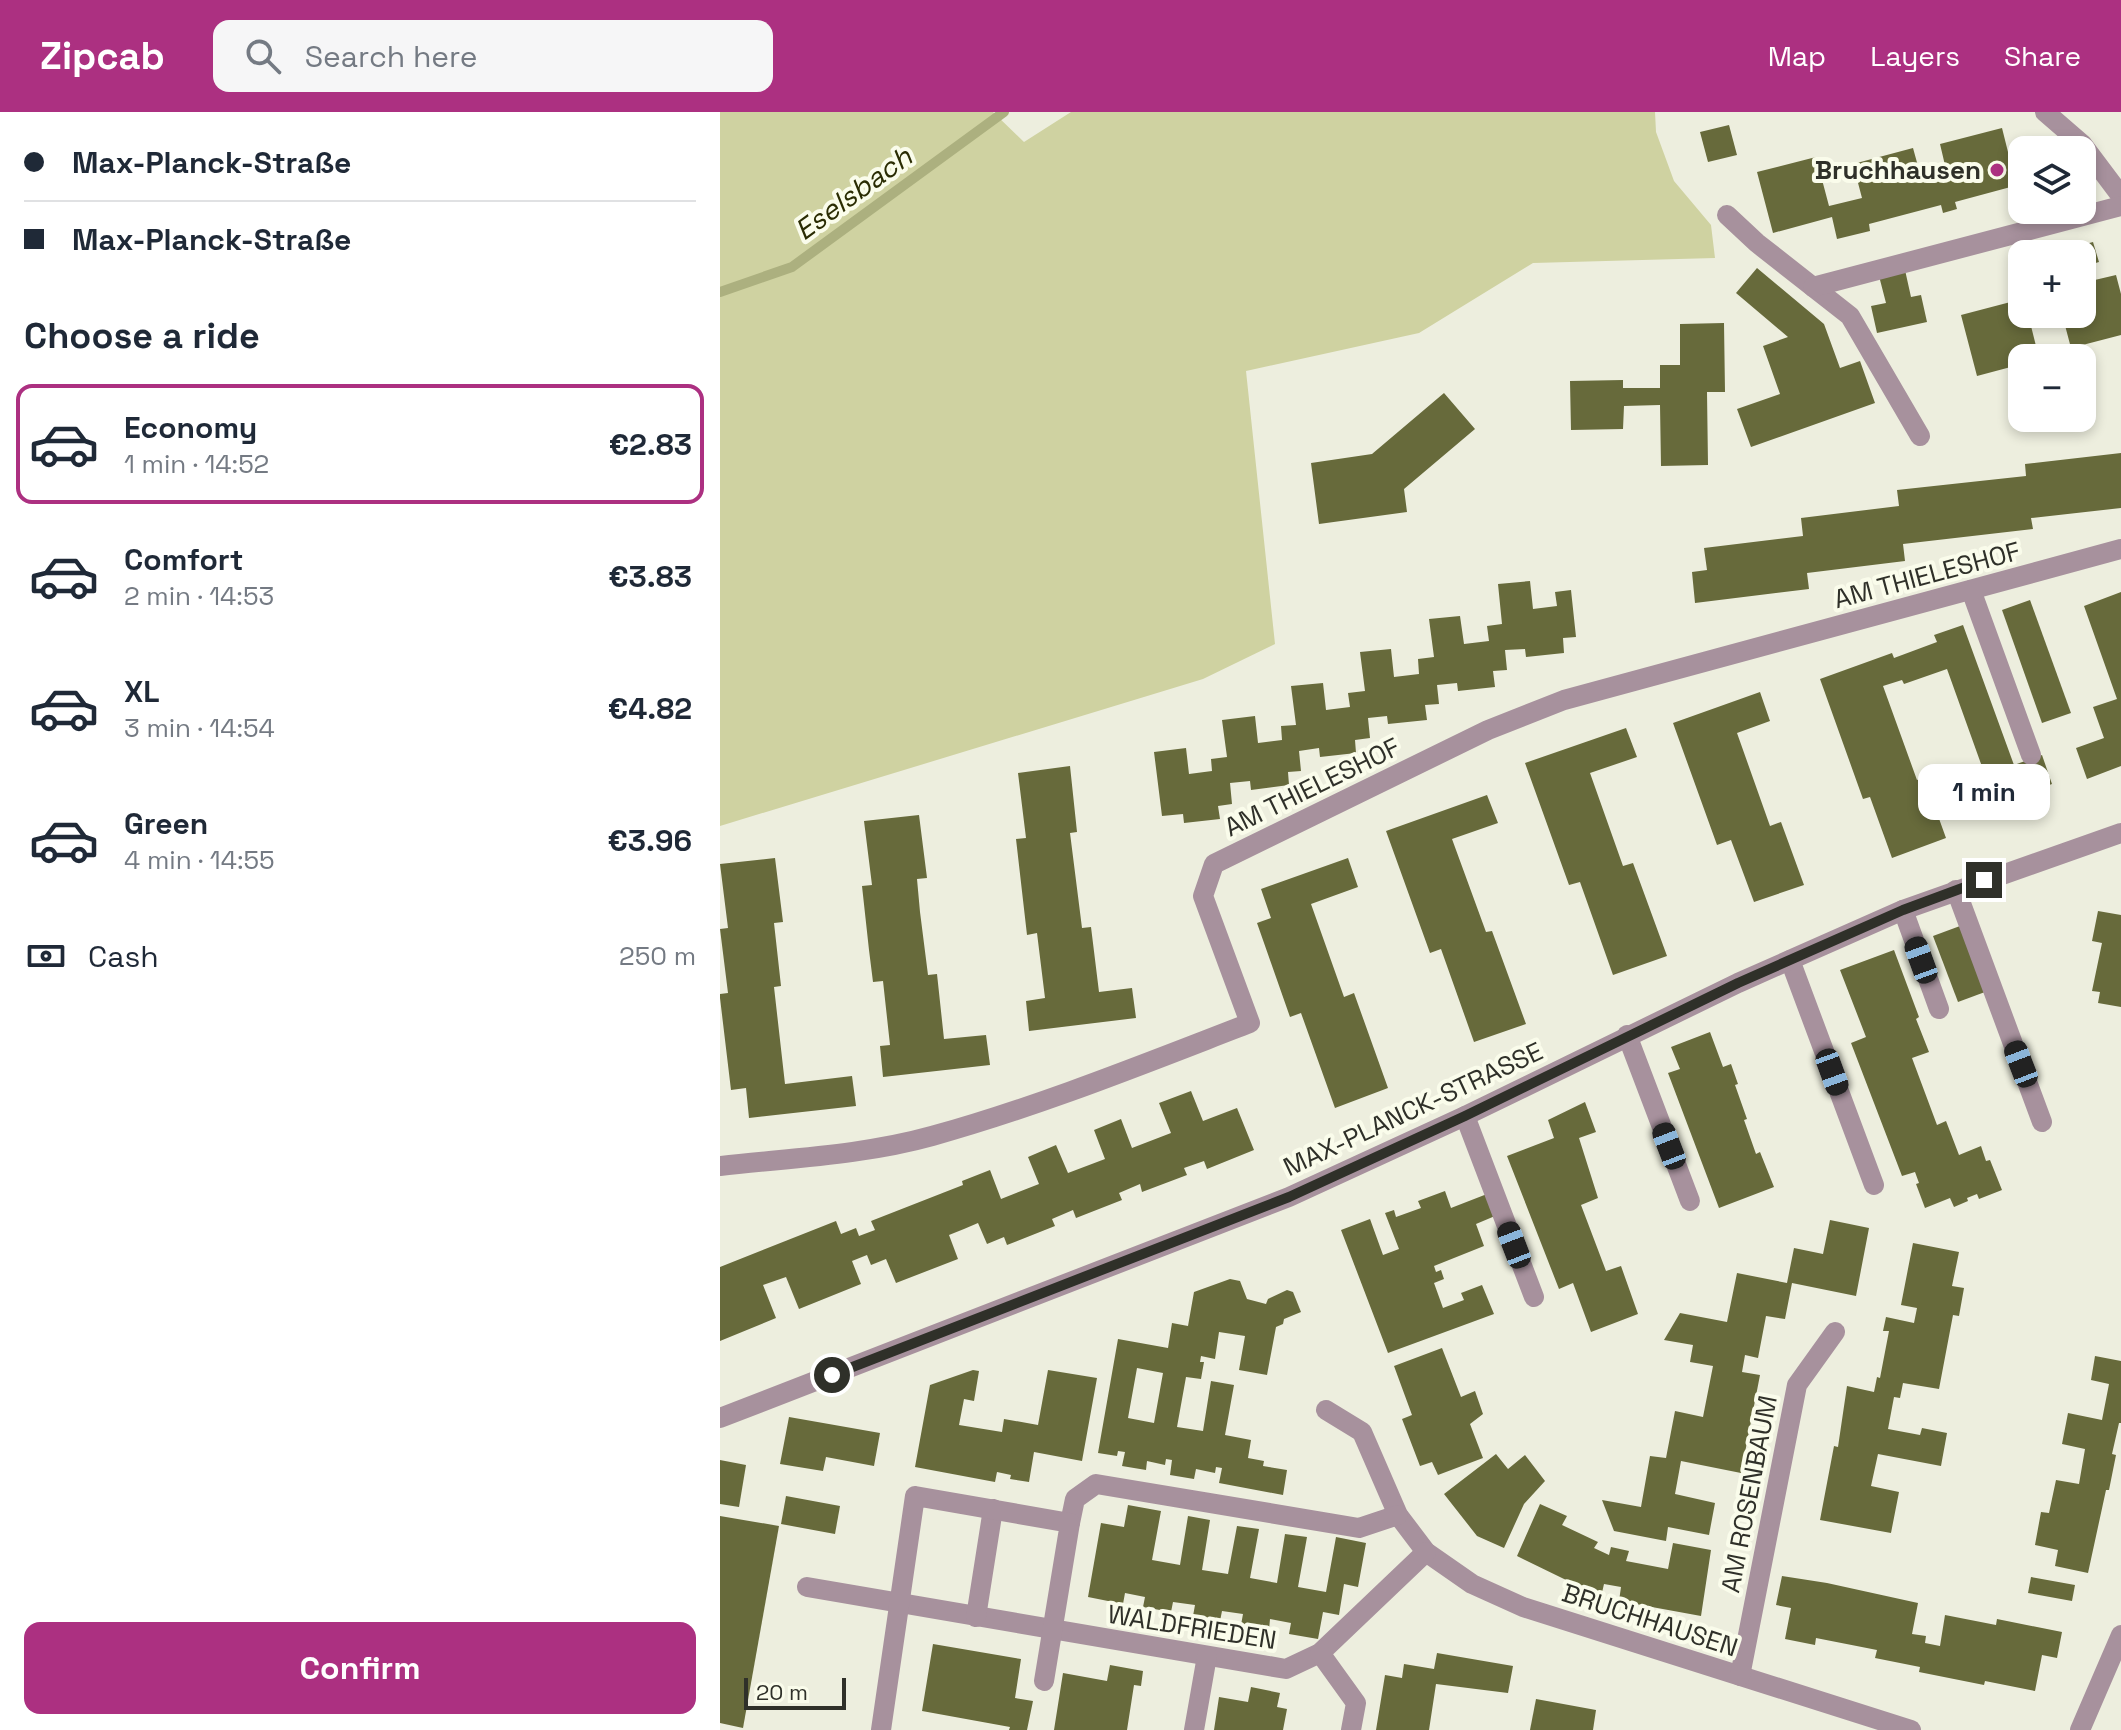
<!DOCTYPE html>
<html lang="en">
<head>
<meta charset="utf-8">
<style>
	:root { --surface:#fff; --page:#f6f6f7; --text:#1f2937; --muted:#747a83; --line:#e0e1e3; --accent:#ac3081 }
	body { margin:0; font-family:"Space Grotesk",sans-serif; background:var(--page); color:var(--text); height:100vh; display:flex; flex-direction:column; font-size:30px; white-space:nowrap }
	* { box-sizing:border-box; margin:0 }
	p { font-size:26px; color:var(--muted) }
	.icon { flex:none; width:44px; height:44px; fill:none; stroke:currentColor; stroke-width:2; stroke-linecap:round; stroke-linejoin:round }
	.map { position:relative; flex:1; overflow:hidden }
	.side { display:flex; flex-direction:column; background:var(--surface); width:720px }
	.side>* { flex:none }
	.top-card { display:grid; align-content:center; height:176px; padding:0 24px; background:var(--surface) }
	.tools { position:absolute; left:1288px; top:24px; display:grid; gap:16px }
	.tools a { display:grid; place-items:center; width:88px; height:88px; border-radius:16px; background:var(--surface); box-shadow:0 4px 12px #0003; font-size:40px }
	.scale { position:absolute; left:24px; bottom:20px; width:102px; box-sizing:border-box; padding-left:8px; border:4px solid #2f3029; border-top:0; font-size:22px; line-height:28px; white-space:nowrap; color:#2f3029; -webkit-text-stroke:6px #fafceb; paint-order:stroke }
	.end { position:absolute; width:36px; height:36px; margin:-18px; border:10px solid #2f3029; background:#fff; box-shadow:0 0 0 4px #fff }
	.from { border-radius:50% }
	.bubble { position:absolute; height:56px; border-radius:16px; background:var(--surface); box-shadow:0 4px 12px #0003; font-size:26px; font-weight:700; line-height:56px; text-align:center }
	.car { position:absolute; width:24px; height:48px; margin:-24px -12px; border-radius:10px; box-shadow:0 0 6px 2px #0007; background:linear-gradient(#222 24%,#8ab4d8 0 40%,#222 0 76%,#8ab4d8 0 86%,#222 0) }
	.top-card b { display:flex; align-items:center; gap:28px; height:76px; font-size:30px }
	.top-card b+b { border-top:2px solid var(--line) }
	.top-card i { width:20px; height:20px; background:var(--text) }
	ul { padding:0; list-style:none }
	li { display:flex; align-items:center; gap:24px; height:120px; margin:0 16px 12px; padding:0 8px; border:4px solid transparent; border-radius:16px }
	li div { flex:1 }
	li b { display:block; font-size:30px }
	li em { font-style:normal; font-weight:700 }
	li.selected { border-color:var(--accent) }
	li>.icon { width:72px; height:72px; stroke-width:1.5 }
	h2 { padding:0 24px; font-size:36px; line-height:96px }
	.pay { display:flex; align-items:center; gap:20px; height:88px; padding:0 24px; font-size:30px }
	.pay p { margin-inline-start:auto }
	.cta { display:flex; gap:16px; margin-top:auto; padding:16px 24px }
	.cta a { flex:1; height:92px; border-radius:16px; background:var(--accent); color:#fff; font-size:32px; font-weight:700; line-height:92px; text-align:center }
	header { display:flex; align-items:center; gap:48px; box-sizing:border-box; height:112px; padding:0 40px; background:var(--accent); color:#fff }
	header strong { font-size:38px }
	nav { display:flex; gap:44px; margin-inline-start:auto; font-size:28px }
	.search { width:560px; height:72px; background:var(--page); display:flex; align-items:center; gap:20px; box-sizing:border-box; padding:0 28px; border-radius:16px; color:var(--muted); font-size:30px }
	main { display:flex; flex:1; min-height:0 }
	.map>svg:first-child { display:block }
	.green { fill:#cfd2a1 }
	.lines { fill:none; stroke-linecap:round; stroke-linejoin:round }
	.stream { stroke:#acb07f; stroke-width:10 }
	.building { fill:#676a3b; fill-rule:evenodd }
	.minor { stroke:#a7919d; stroke-width:20 }
	.route { stroke:#2f3029; stroke-width:10 }
	.poi-dot { fill:#ac3081; stroke:#fafceb; stroke-width:3 }
	.labels { text-anchor:middle; dominant-baseline:central; stroke-width:8; stroke-linejoin:round; paint-order:stroke }
	.poi-label { font-size:26px; font-weight:bold; fill:#2f3029; stroke:#fafceb; text-anchor:end }
	.street-label { font-size:26px; fill:#2f3029; stroke:#fafceb }
	.water-label { font-size:28px; font-style:italic; fill:#2a2c03; stroke:#fafceb }
</style>
</head>
<body>
<header>
<strong>Zipcab</strong>
<div class="search"><svg class="icon" aria-label="search" viewBox="0 0 24 24"><circle cx="10" cy="10" r="6"/><path d="M15 15l6 6"/></svg>Search here</div>
<nav><a>Map</a><a>Layers</a><a>Share</a></nav>
</header>
<main>
<section class="side">
<div class="top-card">
<b><i class="from"></i>Max-Planck-Straße</b>
<b><i></i>Max-Planck-Straße</b>
</div>
<h2>Choose a ride</h2>
<ul>
<li class="selected"><svg class="icon" aria-label="car" viewBox="0 0 24 24"><path d="M5 17H2v-5l4-1 3-4h7l3 4 3 1v5h-3M9 17h6M6 11h13"/><circle cx="7" cy="17" r="2"/><circle cx="17" cy="17" r="2"/></svg><div><b>Economy</b><p>1 min · 14:52</p></div><em>€2.83</em></li>
<li><svg class="icon" aria-label="car" viewBox="0 0 24 24"><path d="M5 17H2v-5l4-1 3-4h7l3 4 3 1v5h-3M9 17h6M6 11h13"/><circle cx="7" cy="17" r="2"/><circle cx="17" cy="17" r="2"/></svg><div><b>Comfort</b><p>2 min · 14:53</p></div><em>€3.83</em></li>
<li><svg class="icon" aria-label="car" viewBox="0 0 24 24"><path d="M5 17H2v-5l4-1 3-4h7l3 4 3 1v5h-3M9 17h6M6 11h13"/><circle cx="7" cy="17" r="2"/><circle cx="17" cy="17" r="2"/></svg><div><b>XL</b><p>3 min · 14:54</p></div><em>€4.82</em></li>
<li><svg class="icon" aria-label="car" viewBox="0 0 24 24"><path d="M5 17H2v-5l4-1 3-4h7l3 4 3 1v5h-3M9 17h6M6 11h13"/><circle cx="7" cy="17" r="2"/><circle cx="17" cy="17" r="2"/></svg><div><b>Green</b><p>4 min · 14:55</p></div><em>€3.96</em></li>
</ul>
<div class="pay"><svg class="icon" aria-label="cash" viewBox="0 0 24 24"><path d="M3 7h18v10H3z"/><circle cx="12" cy="12" r="2"/></svg>Cash<p>250 m</p></div>
<div class="cta"><a>Confirm</a></div>
</section>
<div class="map">
<svg width="1401" height="1618" viewBox="0 0 1401 1618">
	<rect width="100%" height="100%" fill="#edeede"/>
	<!-- green -->
	<path class="green" d="M0 0H273L304 30 351 0H935L936 20 954 69 991 113 995 146 813 151 699 221 526 259 555 532 483 567 0 714Z"/>
	<g class="lines">
		<!-- stream -->
		<path class="stream" d="M0 180 72 155 284 0"/>
	</g>
	<!-- building -->
	<g class="building">
		<path d="M1009 13 1017 43 988 50 980 20Z"/>
		<path d="M1282 16 1289 44 1302 40V76L1298 77V73L1235 90 1237 97 1223 101 1221 93 1149 112 1150 119 1117 127 1112 105 1053 121 1037 60 1096 45 1109 94 1142 86 1133 52 1193 36 1201 65 1213 62 1215 69 1228 66 1220 32Z"/>
		<path d="M1373 130 1379 150 1362 155V142H1357L1355 135Z"/>
		<path d="M1037 156 1104 212 1120 256 1140 249 1155 291 1031 335 1017 297 1060 282 1043 234 1068 225 1016 181Z"/>
		<path d="M1185 158 1191 185 1201 183 1207 210 1157 221 1151 194 1166 191 1159 164Z"/>
		<path d="M1396 163 1401 182V223L1351 236 1342 202H1362V171Z"/>
		<path d="M1302 187V202H1308L1319 246H1302V252L1257 264 1241 203Z"/>
		<path d="M1004 211 1005 280H987L988 353 941 354 940 293 904 294 903 317 851 318 850 269 903 268V276H940V253H960V212Z"/>
		<path d="M724 281 755 317 684 377 687 400 599 412 591 351 652 342Z"/>
		<path d="M1401 341V396L1311 406 1313 417 1183 432 1185 449 1087 461 1089 477 975 491 972 460 987 458 984 436 1083 424 1081 406 1179 394 1177 378 1306 364 1305 352Z"/>
		<path d="M810 469 813 497 837 494 835 480 851 478 856 525 843 526 844 541 806 545 805 537 785 538 787 558 773 559 775 575 738 579 737 571 717 573 719 592 705 593 707 608 668 612 667 604 648 606 650 626 635 628 636 641 600 645 599 636 579 639 581 659 568 660 569 673 531 678 530 669 510 671 512 692 498 694 500 707 464 711 463 702 442 704 434 640 466 636 469 662 492 659 491 647 507 645 502 608 535 604 538 631 562 628 561 614 576 613 571 574 603 571 606 598 630 595 628 581 645 579 640 540 671 537 674 565 699 562 698 547 714 545 709 507 740 504 744 532 769 529 767 514 782 512 778 472Z"/>
		<path d="M1401 480V654L1367 667 1356 636 1384 626 1373 595 1397 587 1364 494Z"/>
		<path d="M1310 488 1351 601 1322 611 1282 498Z"/>
		<path d="M1243 513 1294 653 1322 643 1332 672 1304 682 1294 653 1265 663 1227 557 1184 572 1182 568 1163 574 1197 668 1204 665 1226 726 1172 746 1150 685 1143 687 1100 567 1172 541 1174 546 1217 530 1214 523Z"/>
		<path d="M1040 580 1050 609 1017 621 1050 714 1061 710 1084 773 1034 790 1011 728 997 733 953 611Z"/>
		<path d="M906 616 917 645 870 661 903 754 913 751 947 844 893 863 860 770 849 773 805 651Z"/>
		<path d="M350 654 357 720 350 721 362 816 371 815 379 880 412 876 416 906 309 919 306 889 325 886 317 821 307 823 296 727 306 726 298 661Z"/>
		<path d="M767 683 778 711 732 727 766 820 772 819 806 912 754 930 721 837 710 841 666 719Z"/>
		<path d="M199 703 207 766 197 767 200 800 208 863 217 862 224 927 266 923 270 953 163 965 160 934 170 933 163 869 153 870 149 838 142 774 152 773 144 709Z"/>
		<path d="M55 746 63 810 54 811 61 874 54 875 65 972 132 964 136 994 29 1006 26 976 11 978 0 886V882L8 881 0 817 8 816 0 752Z"/>
		<path d="M628 746 638 775 591 792 624 885 634 881 668 976 615 996 581 901 570 905 537 811 551 806 541 777Z"/>
		<path d="M1378 799 1401 803V895L1378 891 1380 880 1372 879 1382 831 1372 829Z"/>
		<path d="M1240 814 1265 880 1238 890 1213 824Z"/>
		<path d="M1174 838 1199 905 1196 907 1209 940 1192 946 1217 1013 1226 1009 1239 1043 1261 1034 1266 1049 1270 1048 1282 1078 1259 1087 1257 1082 1247 1086 1248 1089 1234 1095 1230 1086 1205 1096 1196 1072 1199 1071 1195 1060 1182 1064 1131 931 1146 925 1120 858Z"/>
		<path d="M990 920 1003 955 1011 952 1018 972 1015 973 1027 1007 1024 1008 1036 1042 1040 1040 1054 1075 999 1096 948 961 960 957 951 935Z"/>
		<path d="M471 979 483 1009 517 996 534 1038 487 1057 484 1049 464 1056 467 1063 422 1080 420 1072 399 1081 402 1088 356 1106 353 1098 332 1107 335 1114 287 1133 284 1125 267 1132 258 1111 244 1117 229 1123 238 1147 176 1171 166 1147 151 1153 147 1143 132 1149 141 1172 79 1197 66 1165 43 1173 56 1206 0 1229V1155L116 1109 121 1122 136 1116 139 1124 155 1118 151 1109 243 1073 242 1069 270 1058 281 1087 319 1072 308 1045 336 1033 348 1061 385 1047 374 1018 401 1007 412 1036 451 1021 439 991Z"/>
		<path d="M865 990 876 1020 859 1026 878 1086 861 1093 886 1159 901 1154 918 1202 871 1220 853 1171 839 1177 787 1044 834 1026 828 1008Z"/>
		<path d="M725 1079 731 1096 767 1082 775 1104 756 1112 764 1134 714 1154 716 1160 721 1158 724 1167 714 1171 723 1196 744 1188 741 1181 762 1173 774 1202 668 1241 621 1118 650 1107 663 1143 679 1137 665 1101 674 1098 676 1105 701 1096 698 1089Z"/>
		<path d="M1110 1108 1149 1116 1136 1184 1072 1171 1065 1207 1046 1204 1038 1246 1025 1243 1022 1260 1040 1263 1021 1361 961 1349 955 1382 995 1391 989 1423 948 1415 946 1429 894 1419 882 1388 921 1395 930 1344 946 1346 955 1299 983 1305 993 1254 970 1250 973 1233 944 1228 960 1201 1007 1210 1017 1161 1067 1171 1074 1136 1103 1142Z"/>
		<path d="M1193 1131 1239 1140 1232 1174 1244 1176 1239 1204 1233 1203 1219 1277 1183 1271 1180 1286 1174 1285 1168 1317 1200 1323 1202 1316 1227 1321 1221 1354 1158 1342 1151 1374 1179 1380 1171 1421 1100 1408 1114 1334 1118 1335 1127 1274 1154 1280 1157 1265 1160 1266 1169 1219H1163L1166 1205 1194 1211 1197 1196 1181 1193Z"/>
		<path d="M510 1167 520 1169 527 1187 546 1192 548 1187 567 1178 573 1180 581 1200 564 1207 563 1212 556 1215 547 1263 519 1258 525 1224 499 1220 495 1247 481 1244 480 1250H484L481 1267 466 1265 457 1315 483 1319 491 1269 514 1273 505 1323 531 1328 528 1346 544 1349 543 1354 567 1358 563 1383 499 1371 502 1356 496 1355 495 1361 476 1357 474 1367 450 1363 452 1348 446 1347 445 1353 427 1349 426 1358 402 1354 405 1340 398 1339 397 1344 378 1341 398 1227 448 1236 452 1211 468 1214 474 1180ZM417 1256 443 1261 434 1311 408 1306Z"/>
		<path d="M722 1236 741 1285 755 1279 763 1302 750 1312 763 1346 718 1363 712 1350 700 1354 682 1307 692 1303 674 1254Z"/>
		<path d="M1375 1244 1401 1249V1311H1399L1392 1342 1396 1343 1389 1378H1386L1368 1461 1335 1454 1338 1438 1315 1433 1321 1400 1329 1401 1336 1368 1359 1372 1365 1337 1342 1332 1348 1301 1382 1308 1389 1272 1371 1268Z"/>
		<path d="M253 1258 259 1259 254 1289 244 1287 239 1313 282 1320 284 1307 318 1313 328 1258 377 1266 362 1349 314 1340 309 1370 290 1367 291 1363 277 1360 275 1370 195 1355 210 1273Z"/>
		<path d="M69 1305 160 1321 154 1354 106 1345 103 1359 60 1352Z"/>
		<path d="M776 1342 788 1357 805 1343 825 1369 804 1392 784 1436 757 1424 724 1382Z"/>
		<path d="M0 1348 26 1353 19 1395 0 1392Z"/>
		<path d="M66 1384 120 1394 115 1422 61 1412Z"/>
		<path d="M820 1392 847 1404 842 1413 878 1430 874 1436 889 1443 891 1435 909 1439 906 1449 948 1457 953 1431 991 1438 981 1504 899 1489 901 1475 884 1472 881 1485 797 1444Z"/>
		<path d="M408 1393 441 1399 432 1448 460 1453 468 1404 490 1408 482 1458 508 1462 517 1414 539 1417 530 1466 557 1471 565 1422 587 1425 578 1475 606 1480 616 1425 646 1431 638 1475 624 1472 619 1503 603 1500 598 1527 569 1522 571 1511 550 1507 549 1518 521 1513 523 1502 502 1499 500 1509 473 1504 475 1493 453 1490 451 1500 423 1495 425 1485 405 1481 403 1492 368 1485 381 1411 404 1415Z"/>
		<path d="M0 1404 59 1414 23 1616 0 1611Z"/>
		<path d="M1062 1464 1107 1471 1198 1491 1192 1522 1206 1524 1205 1531 1220 1534 1225 1503 1276 1513 1277 1507 1342 1520 1337 1546 1322 1543 1315 1579 1265 1569 1264 1573 1199 1560 1200 1555 1155 1546 1157 1538 1096 1526 1095 1533 1065 1527 1071 1496 1056 1493Z"/>
		<path d="M1311 1465 1355 1473 1352 1489 1308 1481Z"/>
		<path d="M213 1532 301 1547 295 1586 313 1589 307 1618H289L290 1615 202 1599Z"/>
		<path d="M717 1541 793 1554 788 1581 716 1572 709 1618H656L665 1563 682 1566 684 1552 714 1557Z"/>
		<path d="M390 1553 423 1559 421 1574 414 1573 407 1618H334L343 1561 387 1569Z"/>
		<path d="M531 1575 560 1581 557 1595 567 1597 563 1618H494L499 1585 528 1590Z"/>
		<path d="M816 1587 876 1598 873 1618H810Z"/>
	</g>
	<g class="lines">
		<!-- minor -->
		<g class="minor">
			<path d="M1325 0 1362 32 1401 84"/>
			<path d="M1007 103 1037 131 1130 204 1200 324"/>
			<path d="M1093 175 1401 94"/>
			<path d="M1251 478 1311 643"/>
			<path d="M1236 778 1322 1010"/>
			<path d="M1183 798 1219 897"/>
			<path d="M1070 848 1154 1073"/>
			<path d="M907 923 970 1089"/>
			<path d="M745 1004 814 1185"/>
			<path d="M0 1054C70 1046 144 1043 212 1024 320 994 426 951 530 911L483 784 494 752 768 618 844 588 1401 437"/>
			<path d="M606 1298 642 1320 678 1403 706 1440 752 1472 803 1495 1191 1618"/>
			<path d="M0 1306 569 1085 745 1004 1018 871 1183 798 1401 721"/>
			<path d="M350 1411 355 1387 376 1372 639 1416 678 1403"/>
			<path d="M87 1475 566 1557 600 1541 706 1440"/>
			<path d="M256 1505 273 1397"/>
			<path d="M600 1541 636 1591 631 1618"/>
			<path d="M1020 1564 1077 1273 1115 1220"/>
			<path d="M161 1618 195 1384 350 1411 324 1569"/>
			<path d="M474 1618 487 1544"/>
			<path d="M1360 1618 1401 1523"/>
		</g>
	</g>
	<g class="lines">
		<!-- route -->
		<path class="route" d="M112 1263 569 1085 745 1004 1018 871 1183 798 1264 768"/>
	</g>
	<!-- markers -->
	<circle class="poi-dot" cx="1277" cy="58" r="8"/>
	<g class="labels">
		<!-- poi labels -->
		<g class="poi-label">
			<text x="1261" y="58">Bruchhausen</text>
		</g>
		<!-- street labels -->
		<g class="street-label">
			<text transform="translate(1207 463) rotate(-15)">AM THIELESHOF</text>
			<text transform="translate(592 675) rotate(-26)">AM THIELESHOF</text>
			<text transform="translate(693 997) rotate(-25)">MAX-PLANCK-STRASSE</text>
			<text transform="translate(1029 1382) rotate(-79)">AM ROSENBAUM</text>
			<text transform="translate(930 1508) rotate(18)">BRUCHHAUSEN</text>
			<text transform="translate(472 1515) rotate(9)">WALDFRIEDEN</text>
		</g>
		<!-- water labels -->
		<g class="water-label">
			<text transform="translate(133 81) rotate(-36)">Eselsbach</text>
		</g>
	</g>
</svg>
<div class="tools">
<a><svg class="icon" aria-label="layers" viewBox="0 0 24 24"><path d="M12 4l9 5-9 5-9-5zM3 14l9 5 9-5"/></svg></a>
<a>+</a>
<a>−</a>
</div>
<div class="scale">20 m</div>
<i class="end from" style="left:112px;top:1263px"></i>
<i class="end" style="left:1264px;top:768px"></i>
<div class="bubble" style="left:1198px;top:652px;width:132px">1 min</div>
<i class="car" style="left:1201px;top:848px;rotate:340deg"></i>
<i class="car" style="left:1301px;top:952px;rotate:339deg"></i>
<i class="car" style="left:1112px;top:960px;rotate:160deg"></i>
<i class="car" style="left:949px;top:1034px;rotate:339deg"></i>
<i class="car" style="left:794px;top:1133px;rotate:339deg"></i>
</div>
</main>
</body>
</html>
